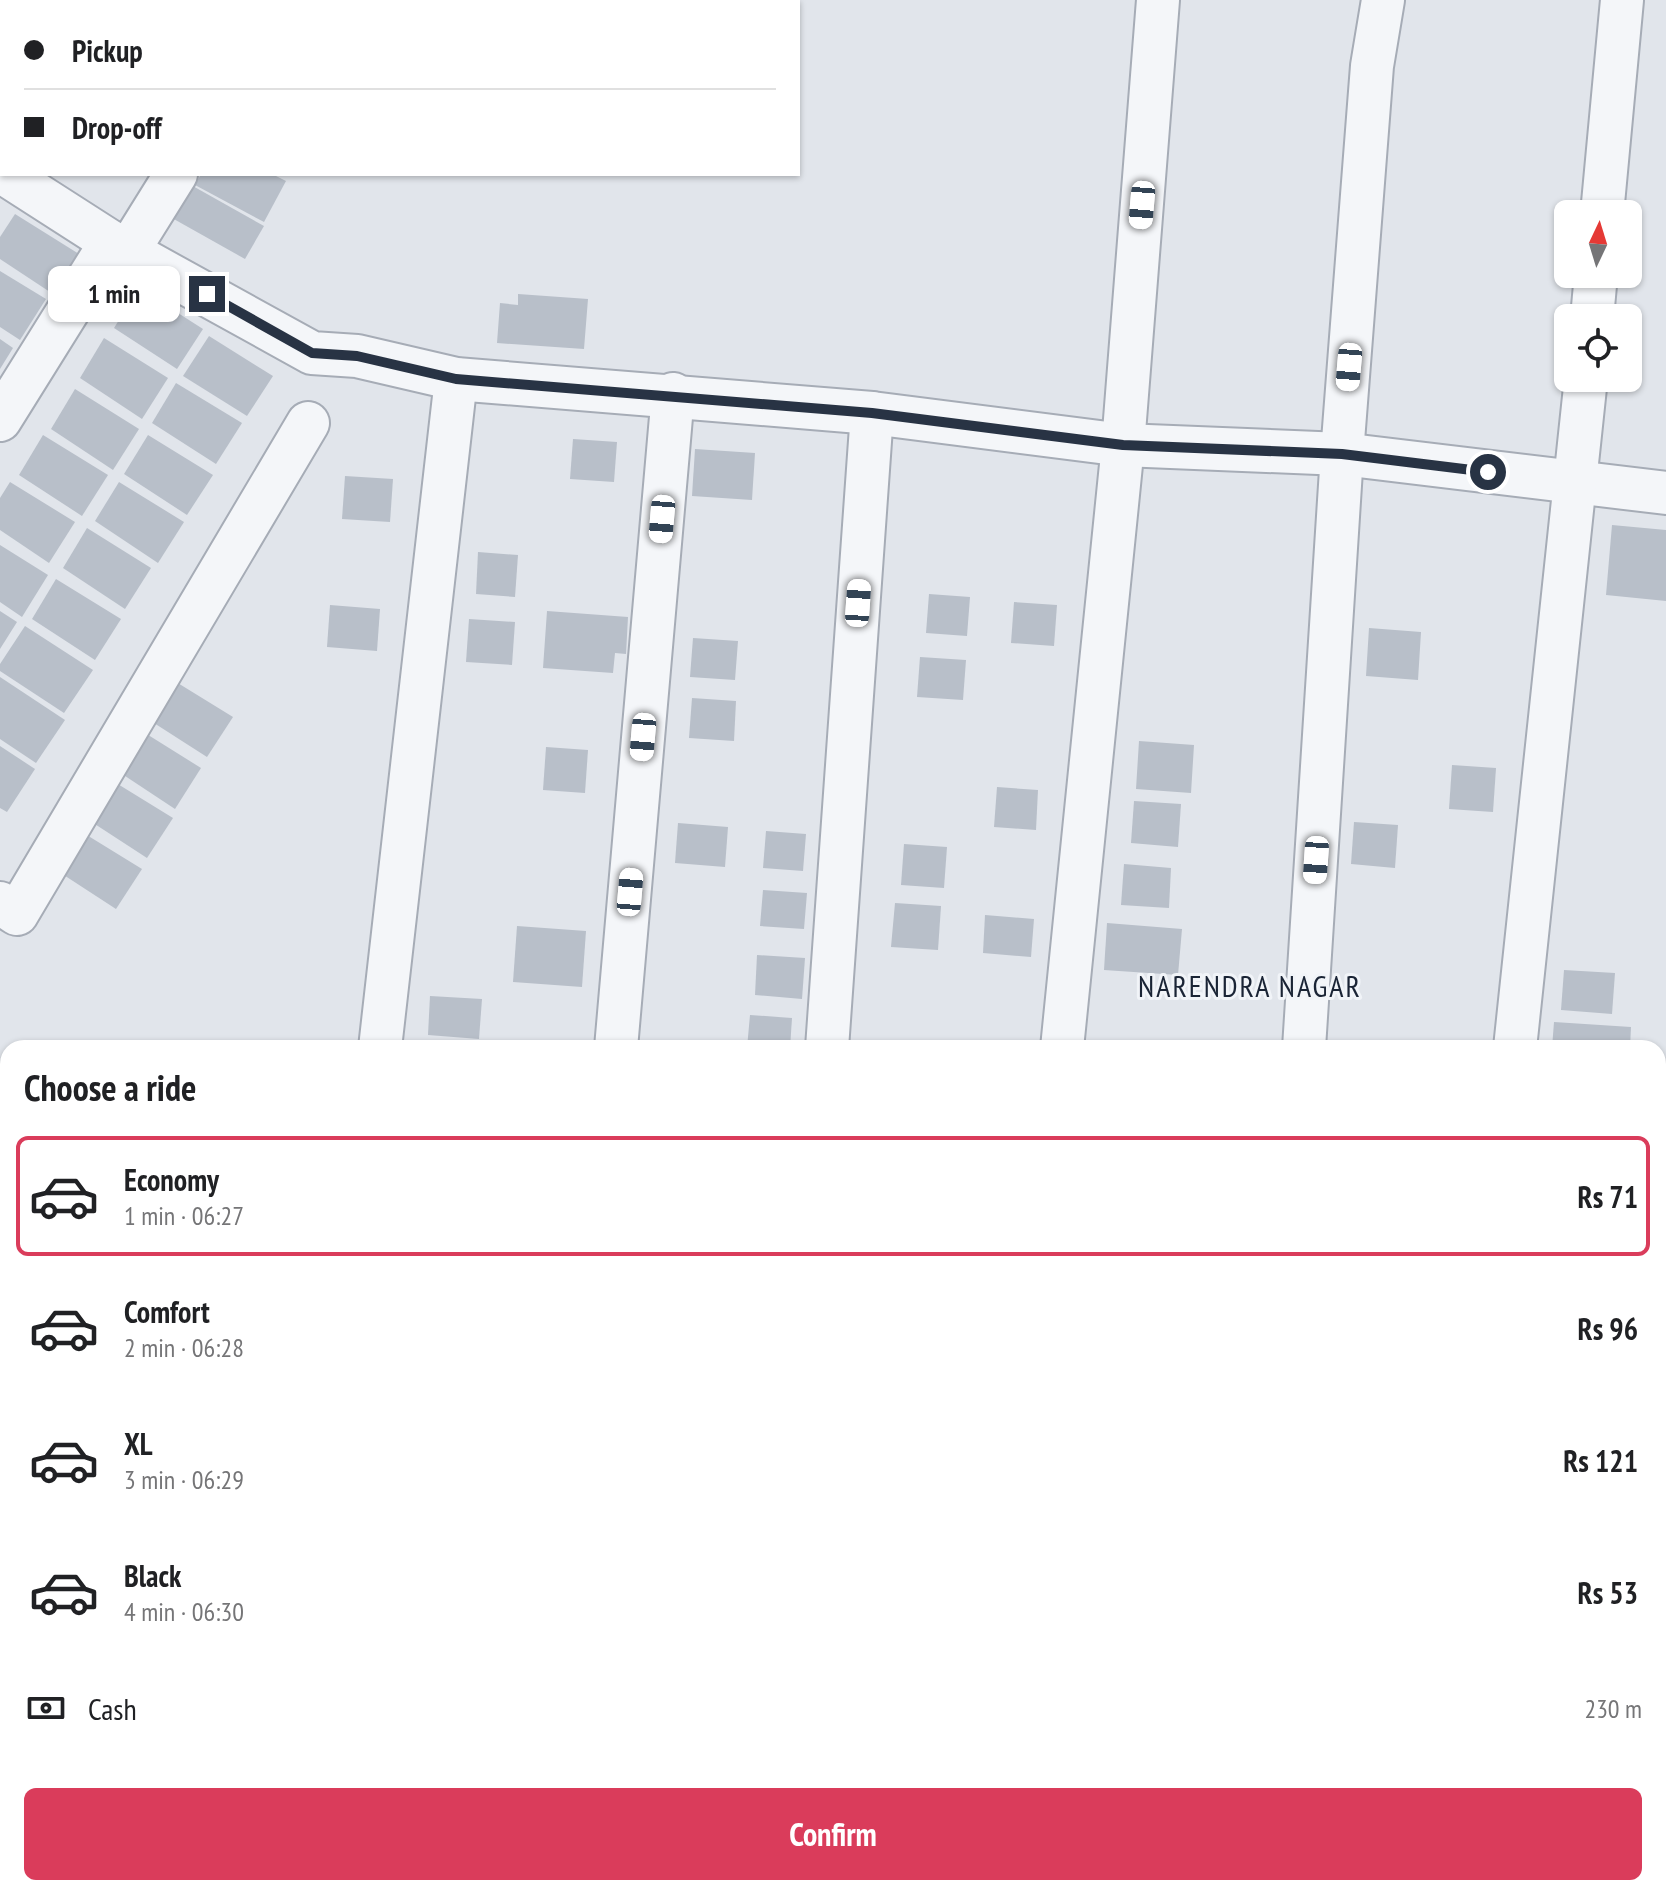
<!DOCTYPE html>
<html lang="en">
<head>
<meta charset="utf-8">
<style>
	:root { --surface:#fff; --page:#f6f6f6; --text:#202124; --muted:#757577; --line:#e0e0e0; --accent:#da3c5b }
	body { margin:0; font-family:"PT Sans Narrow",sans-serif; background:var(--page); color:var(--text); height:100vh; display:flex; flex-direction:column; font-size:30px; white-space:nowrap }
	* { box-sizing:border-box; margin:0 }
	p { font-size:26px; color:var(--muted) }
	.icon { flex:none; width:44px; height:44px; fill:none; stroke:currentColor; stroke-width:2; stroke-linecap:round; stroke-linejoin:round }
	.map { position:relative; flex:1; overflow:hidden }
	.side { position:absolute; left:0px; top:1040px; width:1666px; height:856px; display:flex; flex-direction:column; background:var(--surface); border-radius:24px 24px 0 0; box-shadow:0 2px 6px #0004 }
	.side>* { flex:none }
	.top-card { position:absolute; left:0px; top:0px; width:800px; height:176px; box-shadow:0 2px 6px #0004; display:grid; align-content:center; height:176px; padding:0 24px; background:var(--surface) }
	.needle { width:52px; rotate:4deg }
	.buttons { position:absolute; left:1554px; top:200px; display:grid; gap:16px }
	.buttons a { display:grid; place-items:center; width:88px; height:88px; border-radius:12px; background:var(--surface); box-shadow:0 2px 6px #0004; font-size:40px }
	.end { position:absolute; width:36px; height:36px; margin:-18px; border:10px solid #283344; background:#fff; box-shadow:0 0 0 4px #fff }
	.from { border-radius:50% }
	.bubble { position:absolute; height:56px; border-radius:12px; background:var(--surface); box-shadow:0 2px 6px #0004; font-size:26px; font-weight:700; line-height:56px; text-align:center }
	.car { position:absolute; width:24px; height:48px; margin:-24px -12px; border-radius:10px; box-shadow:0 0 6px 2px #0007; background:linear-gradient(#fff 24%,#345 0 40%,#fff 0 76%,#345 0 86%,#fff 0) }
	.top-card b { display:flex; align-items:center; gap:28px; height:76px; font-size:30px }
	.top-card b+b { border-top:2px solid var(--line) }
	.top-card i { width:20px; height:20px; background:var(--text) }
	ul { padding:0; list-style:none }
	li { display:flex; align-items:center; gap:24px; height:120px; margin:0 16px 12px; padding:0 8px; border:4px solid transparent; border-radius:12px }
	li div { flex:1 }
	li b { display:block; font-size:30px }
	li em { font-style:normal; font-weight:700 }
	li.current { border-color:var(--accent) }
	li>.icon { width:72px; height:72px; stroke-width:1.5 }
	h2 { padding:0 24px; font-size:36px; line-height:96px }
	.pay { display:flex; align-items:center; gap:20px; height:88px; padding:0 24px; font-size:30px }
	.pay p { margin-inline-start:auto }
	.action { display:flex; gap:16px; margin-top:auto; padding:16px 24px }
	.action a { flex:1; height:92px; border-radius:12px; background:var(--accent); color:#fff; font-size:32px; font-weight:700; line-height:92px; text-align:center }
	.map>svg:first-child { display:block }
	.building { fill:#b8bfc9 }
	.lines { fill:none; stroke-linecap:round; stroke-linejoin:round }
	.street-casing { stroke:#a6acb6; stroke-width:46 }
	.street { stroke:#f4f6f9; stroke-width:42 }
	.route { stroke:#283344; stroke-width:10 }
	.labels { text-anchor:middle; dominant-baseline:central; stroke-width:6; stroke-linejoin:round; paint-order:stroke }
	.neighbourhood-label { font-size:30px; letter-spacing:2px; fill:#1a2435; stroke:#f1f4f8 }
</style>
</head>
<body>
<div class="map">
<svg width="1666" height="1896" viewBox="0 0 1666 1896">
	<rect width="100%" height="100%" fill="#e1e5eb"/>
	<!-- building -->
	<g class="building">
		<path d="M201 174H272L286 181 264 222 195 185Z"/>
		<path d="M191 185 264 226 245 259 172 218Z"/>
		<path d="M15 214 79 254 53 294 0 259V237Z"/>
		<path d="M0 271 46 299 20 340 0 327Z"/>
		<path d="M139 288 203 329 177 369 114 328Z"/>
		<path d="M518 294 588 299 584 349 497 343 500 303 518 305Z"/>
		<path d="M209 336 273 376 247 416 183 376Z"/>
		<path d="M104 338 168 378 142 419 80 378Z"/>
		<path d="M0 339 13 348 0 369Z"/>
		<path d="M176 383 242 423 216 464 152 423Z"/>
		<path d="M75 389 139 429 113 470 51 429Z"/>
		<path d="M43 435 108 475 82 516 19 475Z"/>
		<path d="M148 435 213 475 187 515 124 474Z"/>
		<path d="M573 439 617 442 614 482 570 479Z"/>
		<path d="M695 449 755 453 752 500 692 496Z"/>
		<path d="M345 476 393 479 390 522 342 519Z"/>
		<path d="M10 482 75 522 49 563 0 530V498Z"/>
		<path d="M119 482 184 522 158 563 95 521Z"/>
		<path d="M1612 525 1666 530V601L1606 595Z"/>
		<path d="M87 528 151 568 125 609 63 568Z"/>
		<path d="M0 545 48 575 22 617 0 602Z"/>
		<path d="M478 552 518 555 515 597 476 594Z"/>
		<path d="M56 579 121 619 95 660 32 619Z"/>
		<path d="M929 594 970 597 967 636 926 633Z"/>
		<path d="M1014 602 1057 605 1054 646 1011 643Z"/>
		<path d="M330 605 380 609 377 651 327 647Z"/>
		<path d="M0 611 17 622 0 649Z"/>
		<path d="M547 611 628 617 626 654 615 653 613 673 543 668Z"/>
		<path d="M469 619 515 622 512 665 466 662Z"/>
		<path d="M25 626 93 670 64 713 0 671V664Z"/>
		<path d="M1369 628 1421 632 1418 680 1366 676Z"/>
		<path d="M693 638 738 641 735 680 690 677Z"/>
		<path d="M920 657 966 660 963 700 917 697Z"/>
		<path d="M0 677 65 720 36 763 0 739Z"/>
		<path d="M168 677 233 717 207 757 143 716Z"/>
		<path d="M692 698 736 701 734 741 689 738Z"/>
		<path d="M137 728 201 768 175 809 113 768Z"/>
		<path d="M1139 741 1194 745 1191 793 1136 789Z"/>
		<path d="M0 746 35 769 7 812 0 808Z"/>
		<path d="M546 747 588 750 585 793 543 790Z"/>
		<path d="M1452 765 1496 768 1493 812 1449 809Z"/>
		<path d="M108 778 173 818 147 858 84 817Z"/>
		<path d="M997 787 1038 790 1036 830 994 827Z"/>
		<path d="M1134 801 1181 804 1178 847 1131 843Z"/>
		<path d="M1354 822 1398 825 1395 868 1351 864Z"/>
		<path d="M678 823 728 827 725 867 675 863Z"/>
		<path d="M77 829 142 869 116 909 53 868Z"/>
		<path d="M766 831 806 834 803 871 763 868Z"/>
		<path d="M904 844 947 847 944 888 901 885Z"/>
		<path d="M1124 864 1171 868 1169 908 1121 905Z"/>
		<path d="M763 890 807 893 804 929 760 926Z"/>
		<path d="M895 903 941 906 938 950 891 947Z"/>
		<path d="M985 915 1034 919 1031 957 983 953Z"/>
		<path d="M1107 923 1182 929 1178 975 1104 970Z"/>
		<path d="M517 926 586 931 582 987 513 982Z"/>
		<path d="M757 955 805 958 802 999 755 995Z"/>
		<path d="M1564 970 1615 973 1612 1014 1561 1010Z"/>
		<path d="M430 996 482 999 479 1039 428 1035Z"/>
		<path d="M750 1015 792 1018 790 1048H747Z"/>
		<path d="M1554 1022 1631 1027 1630 1048H1552Z"/>
		<path d="M1658 1088 1666 1089V1151L1658 1150Z"/>
		<path d="M1658 1398 1666 1399V1445H1658Z"/>
		<path d="M0 1799 8 1800V1842H0Z"/>
		<path d="M0 1861 8 1862V1888H34L33 1896H0Z"/>
		<path d="M582 1888H641L640 1896 582 1893Z"/>
		<path d="M1260 1888H1308V1896L1260 1894Z"/>
	</g>
	<g class="lines">
		<defs>
			<g id="street">
				<path d="M202 2 203 0"/>
				<path d="M5 174 111 242 312 353 357 356 456 379 872 413 1123 445 1342 454 1666 493"/>
				<path d="M1602 214 1622 0"/>
				<path d="M128 251 176 174"/>
				<path d="M1592 318 1596 274"/>
				<path d="M0 420 111 242"/>
				<path d="M0 903 17 914 308 423"/>
				<path d="M380 1048 456 379"/>
				<path d="M616 1048 673 394"/>
				<path d="M827 1048 872 413"/>
				<path d="M1062 1048 1123 445 1158 0"/>
				<path d="M1304 1048 1342 454 1372 66 1383 0"/>
				<path d="M1515 1048 1586 378"/>
				<path d="M1658 1173 1666 1174"/>
				<path d="M0 1685 8 1686"/>
				<path d="M1658 1853 1666 1854"/>
				<path d="M87 1896 88 1888"/>
				<path d="M308 1896V1888"/>
				<path d="M543 1896 544 1888"/>
				<path d="M766 1896 767 1888"/>
				<path d="M993 1896 994 1888"/>
				<path d="M1219 1896 1220 1888"/>
				<path d="M1417 1896 1418 1888"/>
			</g>
		</defs>
		<!-- street casing -->
		<use href="#street" class="street-casing"/>
		<!-- street -->
		<use href="#street" class="street"/>
	</g>
	<g class="lines">
		<!-- route -->
		<path class="route" d="M207 294 312 353 357 356 456 379 872 413 1123 445 1342 454 1488 472"/>
	</g>
	<g class="labels">
		<!-- neighbourhood labels -->
		<g class="neighbourhood-label">
			<text x="1250" y="985">NARENDRA NAGAR</text>
		</g>
	</g>
</svg>
<div class="buttons">
<a><svg class="needle" viewBox="-14 -14 28 28"><path d="M0-13l5 13h-10z" fill="#e53935"/><path d="M0 13l5-13h-10z" fill="#757577"/></svg></a>
<a><svg class="icon" aria-label="locate" viewBox="0 0 24 24"><circle cx="12" cy="12" r="6"/><path d="M12 2v4M12 18v4M2 12h4M18 12h4"/></svg></a>
</div>
<i class="end from" style="left:1488px;top:472px"></i>
<i class="end" style="left:207px;top:294px"></i>
<div class="bubble" style="left:48px;top:266px;width:132px">1 min</div>
<i class="car" style="left:1142px;top:205px;rotate:185deg"></i>
<i class="car" style="left:1349px;top:367px;rotate:185deg"></i>
<i class="car" style="left:662px;top:519px;rotate:185deg"></i>
<i class="car" style="left:858px;top:603px;rotate:4deg"></i>
<i class="car" style="left:643px;top:737px;rotate:185deg"></i>
<i class="car" style="left:1316px;top:860px;rotate:184deg"></i>
<i class="car" style="left:630px;top:892px;rotate:5deg"></i>
<div class="top-card">
<b><i class="from"></i>Pickup</b>
<b><i></i>Drop-off</b>
</div>
<section class="side">
<h2>Choose a ride</h2>
<ul>
<li class="current"><svg class="icon" aria-label="car" viewBox="0 0 24 24"><path d="M5 17H2v-5l4-1 3-4h7l3 4 3 1v5h-3M9 17h6M6 11h13"/><circle cx="7" cy="17" r="2"/><circle cx="17" cy="17" r="2"/></svg><div><b>Economy</b><p>1 min · 06:27</p></div><em>Rs 71</em></li>
<li><svg class="icon" aria-label="car" viewBox="0 0 24 24"><path d="M5 17H2v-5l4-1 3-4h7l3 4 3 1v5h-3M9 17h6M6 11h13"/><circle cx="7" cy="17" r="2"/><circle cx="17" cy="17" r="2"/></svg><div><b>Comfort</b><p>2 min · 06:28</p></div><em>Rs 96</em></li>
<li><svg class="icon" aria-label="car" viewBox="0 0 24 24"><path d="M5 17H2v-5l4-1 3-4h7l3 4 3 1v5h-3M9 17h6M6 11h13"/><circle cx="7" cy="17" r="2"/><circle cx="17" cy="17" r="2"/></svg><div><b>XL</b><p>3 min · 06:29</p></div><em>Rs 121</em></li>
<li><svg class="icon" aria-label="car" viewBox="0 0 24 24"><path d="M5 17H2v-5l4-1 3-4h7l3 4 3 1v5h-3M9 17h6M6 11h13"/><circle cx="7" cy="17" r="2"/><circle cx="17" cy="17" r="2"/></svg><div><b>Black</b><p>4 min · 06:30</p></div><em>Rs 53</em></li>
</ul>
<div class="pay"><svg class="icon" aria-label="cash" viewBox="0 0 24 24"><path d="M3 7h18v10H3z"/><circle cx="12" cy="12" r="2"/></svg>Cash<p>230 m</p></div>
<div class="action"><a>Confirm</a></div>
</section>
</div>
</body>
</html>
